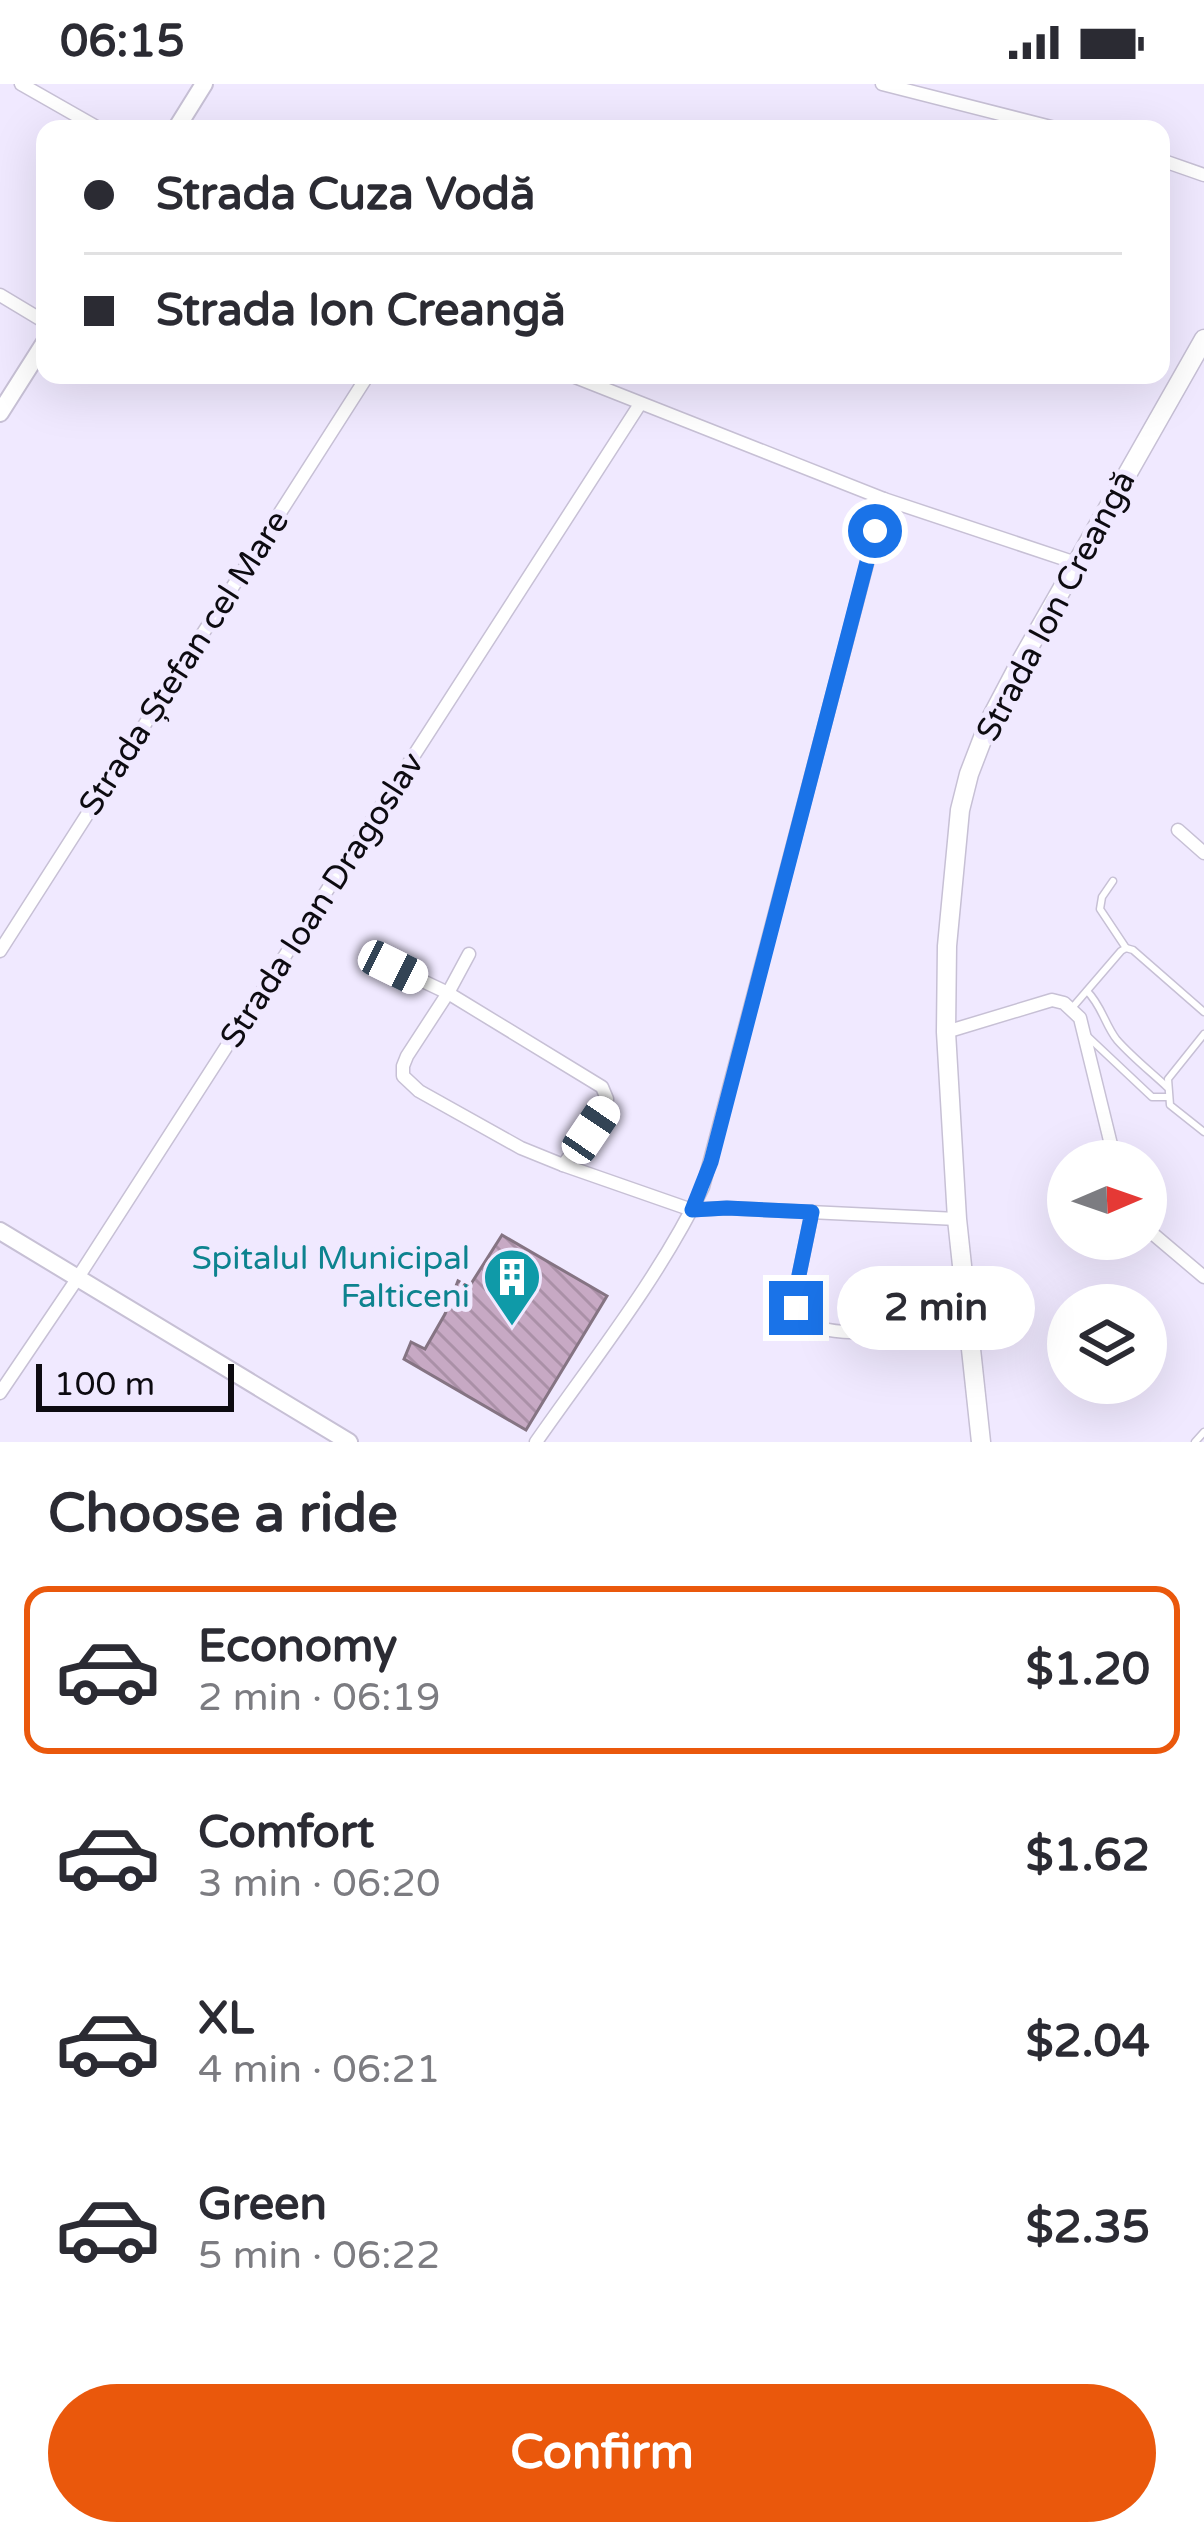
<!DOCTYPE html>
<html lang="en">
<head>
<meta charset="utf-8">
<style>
	:root { --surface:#fff; --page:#f2f2f3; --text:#2b2b33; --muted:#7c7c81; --line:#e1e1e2; --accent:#ea580c }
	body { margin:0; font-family:"Varela Round",sans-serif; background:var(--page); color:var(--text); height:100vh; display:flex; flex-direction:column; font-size:45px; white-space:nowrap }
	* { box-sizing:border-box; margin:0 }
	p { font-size:39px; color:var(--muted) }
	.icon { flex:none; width:66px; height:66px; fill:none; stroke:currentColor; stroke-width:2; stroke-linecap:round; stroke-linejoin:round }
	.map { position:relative; height:1358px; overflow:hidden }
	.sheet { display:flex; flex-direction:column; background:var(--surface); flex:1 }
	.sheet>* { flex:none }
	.guide { position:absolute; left:36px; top:36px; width:1134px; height:264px; border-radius:24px; box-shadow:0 12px 48px #0002; display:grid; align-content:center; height:264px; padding:0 48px; background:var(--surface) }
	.needle { width:78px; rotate:88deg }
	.fabs { position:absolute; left:1047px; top:1056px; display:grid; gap:24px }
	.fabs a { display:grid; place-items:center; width:120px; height:120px; border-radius:50%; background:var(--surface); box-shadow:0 12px 48px #0002; font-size:60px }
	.scale { position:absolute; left:36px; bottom:30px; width:198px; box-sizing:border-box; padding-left:12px; border:6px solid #0d0b11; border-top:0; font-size:33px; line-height:42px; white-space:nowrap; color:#0d0b11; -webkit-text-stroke:9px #f0e9ff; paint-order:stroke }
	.end { position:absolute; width:54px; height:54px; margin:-27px; border:15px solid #1a73e8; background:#fff; box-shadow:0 0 0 6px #fff }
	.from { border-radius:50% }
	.bubble { position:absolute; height:84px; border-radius:42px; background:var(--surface); box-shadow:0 12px 48px #0002; font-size:39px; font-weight:700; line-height:84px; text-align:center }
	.car { position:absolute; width:36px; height:72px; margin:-36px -18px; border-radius:15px; box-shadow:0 0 9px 3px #0007; background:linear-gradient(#fff 24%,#345 0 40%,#fff 0 76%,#345 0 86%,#fff 0) }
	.guide b { display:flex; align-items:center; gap:42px; height:114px; font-size:45px }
	.guide b+b { border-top:3px solid var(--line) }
	.guide i { width:30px; height:30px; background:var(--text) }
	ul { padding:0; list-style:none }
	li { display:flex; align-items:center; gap:36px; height:168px; margin:0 24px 18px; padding:0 24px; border:6px solid transparent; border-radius:24px }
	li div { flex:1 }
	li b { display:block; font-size:45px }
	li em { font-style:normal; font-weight:700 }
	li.on { border-color:var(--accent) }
	li>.icon { width:108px; height:108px; stroke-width:1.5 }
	h2 { padding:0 48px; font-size:54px; line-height:144px }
	.cta { display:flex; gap:24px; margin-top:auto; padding:24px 48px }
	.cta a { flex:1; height:138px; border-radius:72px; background:var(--accent); color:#fff; font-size:48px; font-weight:700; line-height:138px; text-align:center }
	.status { display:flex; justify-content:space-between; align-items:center; height:84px; padding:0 60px; background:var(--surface); direction:ltr }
	.status svg { height:33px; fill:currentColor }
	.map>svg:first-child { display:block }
	.building { fill:url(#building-back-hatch); stroke:#857483; stroke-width:3 }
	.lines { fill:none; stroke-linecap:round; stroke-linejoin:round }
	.service-casing { stroke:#c7c0d5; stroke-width:9 }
	.minor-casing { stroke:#c7c0d5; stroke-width:15 }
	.tertiary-casing { stroke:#c7c0d5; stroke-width:20 }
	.secondary-casing { stroke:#c7c0d5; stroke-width:21 }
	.path { stroke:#9d98a8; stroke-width:3; stroke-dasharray:9 9; stroke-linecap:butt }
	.service { stroke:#fff; stroke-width:6 }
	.minor { stroke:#fff; stroke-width:12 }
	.tertiary { stroke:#fff; stroke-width:16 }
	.secondary { stroke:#fff; stroke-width:18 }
	.route { stroke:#1a73e8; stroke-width:15 }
	.labels { text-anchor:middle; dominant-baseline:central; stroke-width:10; stroke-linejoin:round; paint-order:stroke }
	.street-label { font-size:33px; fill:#0d0b11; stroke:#f0e9ff }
	.culture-label { font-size:33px; fill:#0d838f; stroke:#f0e9ff; text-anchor:end }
</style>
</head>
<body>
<div class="status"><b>06:15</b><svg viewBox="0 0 49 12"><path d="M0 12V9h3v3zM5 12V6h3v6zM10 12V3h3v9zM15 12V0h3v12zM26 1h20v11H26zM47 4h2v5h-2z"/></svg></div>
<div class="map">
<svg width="1204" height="1358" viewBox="0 0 1204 1358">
	<defs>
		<pattern id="building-back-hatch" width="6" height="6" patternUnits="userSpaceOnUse" patternTransform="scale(3)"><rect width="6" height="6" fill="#c7a9c4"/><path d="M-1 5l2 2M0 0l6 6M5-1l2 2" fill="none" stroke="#aa90a7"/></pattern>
	</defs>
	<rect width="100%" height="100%" fill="#f0e9ff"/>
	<!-- building -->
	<path class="building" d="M502 1151 607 1212 526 1346 404 1275 411 1258 425 1265 445 1230 458 1197 469 1203Z"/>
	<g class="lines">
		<defs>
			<g id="service">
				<path d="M1113 797 1102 813 1100 825 1126 864"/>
				<path d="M1087 907C1102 922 1105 941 1117 956 1132 973 1151 988 1167 1003"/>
				<path d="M1072 924 1121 867 1126 864 1133 866 1204 928"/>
				<path d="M1085 950 1152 1013H1167"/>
				<path d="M1204 950 1168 995 1170 1021 1204 1048"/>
				<path d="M1195 1358 1204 1348"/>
			</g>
			<g id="minor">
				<path d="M21 0 100 45"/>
				<path d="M882 0 1059 45"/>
				<path d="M1161 76 1204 91"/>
				<path d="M0 211 45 238"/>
				<path d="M570 291 884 415 1076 479"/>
				<path d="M1178 746 1204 769"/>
				<path d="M0 867 368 291"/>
				<path d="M469 870 448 909 407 972 403 982V992L419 1007 521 1064 563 1081 692 1126 726 1124 957 1135"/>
				<path d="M393 883 448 909 602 1003 607 1015 606 1024 563 1081"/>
				<path d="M946 948 1052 916 1064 919 1080 934 1115 1077"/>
				<path d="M812 1128 799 1191 796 1224C812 1251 840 1247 868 1249"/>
				<path d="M1146 1144 1204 1193"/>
				<path d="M0 1309 77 1195 640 320"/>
				<path d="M536 1358C594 1275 659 1194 703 1103L884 415"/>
			</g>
			<g id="tertiary">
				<path d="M176 45 204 0"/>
				<path d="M0 329 45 258"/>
				<path d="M0 1147 349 1358"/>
			</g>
			<path id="secondary" d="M981 1358 957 1135 946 948 947 862 960 726 969 690 989 638 1020 579 1204 255"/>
		</defs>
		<!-- service casing -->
		<use href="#service" class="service-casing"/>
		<!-- minor casing -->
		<use href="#minor" class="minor-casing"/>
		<!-- tertiary casing -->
		<use href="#tertiary" class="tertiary-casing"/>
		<!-- secondary casing -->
		<use href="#secondary" class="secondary-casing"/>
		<!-- path -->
		<path class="path" d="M876 1238 887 1233 949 1234"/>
		<!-- service -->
		<use href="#service" class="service"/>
		<!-- minor -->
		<use href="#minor" class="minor"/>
		<!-- tertiary -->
		<use href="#tertiary" class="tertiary"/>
		<!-- secondary -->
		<use href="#secondary" class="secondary"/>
	</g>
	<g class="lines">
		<!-- route -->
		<path class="route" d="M796 1224 799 1191 812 1128 727 1124 692 1126 711 1078 875 447"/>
	</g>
	<!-- icons -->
	<defs>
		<symbol id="building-pin" viewBox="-11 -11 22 30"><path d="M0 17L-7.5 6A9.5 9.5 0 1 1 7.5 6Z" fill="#0f9aa8" stroke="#f0e9ff"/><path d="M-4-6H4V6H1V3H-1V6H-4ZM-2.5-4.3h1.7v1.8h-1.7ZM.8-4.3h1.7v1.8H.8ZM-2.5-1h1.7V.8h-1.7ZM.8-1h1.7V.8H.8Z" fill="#fff"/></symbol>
	</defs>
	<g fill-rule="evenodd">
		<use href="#building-pin" x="479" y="1160" width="66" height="90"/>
	</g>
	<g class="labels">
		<!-- street labels -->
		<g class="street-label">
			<text transform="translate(1056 522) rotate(-62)">Strada Ion Creangă</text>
			<text transform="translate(184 579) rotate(-57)">Strada Ștefan cel Mare</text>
			<text transform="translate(322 816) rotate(-57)">Strada Ioan Dragoslav</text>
		</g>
		<!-- culture labels -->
		<g class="culture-label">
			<text x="470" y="1174">Spitalul Municipal<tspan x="470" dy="38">Falticeni</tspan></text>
		</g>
	</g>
</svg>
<div class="fabs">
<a><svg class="needle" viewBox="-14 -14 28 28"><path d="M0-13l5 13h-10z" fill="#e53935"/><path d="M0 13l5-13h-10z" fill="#7c7c81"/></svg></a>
<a><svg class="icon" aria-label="layers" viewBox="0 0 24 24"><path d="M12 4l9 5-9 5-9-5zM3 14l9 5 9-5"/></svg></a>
</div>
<div class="scale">100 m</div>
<i class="end from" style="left:875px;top:447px"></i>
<i class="end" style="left:796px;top:1224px"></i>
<div class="bubble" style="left:837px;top:1182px;width:198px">2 min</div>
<i class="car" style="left:393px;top:883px;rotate:116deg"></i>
<i class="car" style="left:591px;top:1046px;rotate:34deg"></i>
<div class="guide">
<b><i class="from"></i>Strada Cuza Vodă</b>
<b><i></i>Strada Ion Creangă</b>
</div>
</div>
<section class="sheet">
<h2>Choose a ride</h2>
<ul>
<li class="on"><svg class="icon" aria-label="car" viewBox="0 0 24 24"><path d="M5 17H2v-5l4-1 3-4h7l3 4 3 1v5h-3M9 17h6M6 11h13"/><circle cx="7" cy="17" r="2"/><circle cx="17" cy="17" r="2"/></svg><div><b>Economy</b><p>2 min · 06:19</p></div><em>$1.20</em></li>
<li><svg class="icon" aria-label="car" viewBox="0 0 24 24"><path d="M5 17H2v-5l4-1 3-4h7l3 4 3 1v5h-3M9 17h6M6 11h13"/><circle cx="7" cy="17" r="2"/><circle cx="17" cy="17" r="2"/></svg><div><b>Comfort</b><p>3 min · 06:20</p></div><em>$1.62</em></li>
<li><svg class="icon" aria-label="car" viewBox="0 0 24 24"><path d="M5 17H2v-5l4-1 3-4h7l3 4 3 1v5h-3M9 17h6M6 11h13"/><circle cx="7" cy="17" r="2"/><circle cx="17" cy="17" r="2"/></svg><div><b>XL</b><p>4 min · 06:21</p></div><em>$2.04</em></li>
<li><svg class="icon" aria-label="car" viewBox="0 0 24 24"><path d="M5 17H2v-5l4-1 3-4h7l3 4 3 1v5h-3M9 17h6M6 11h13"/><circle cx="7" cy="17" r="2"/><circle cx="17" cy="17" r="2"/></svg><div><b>Green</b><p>5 min · 06:22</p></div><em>$2.35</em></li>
</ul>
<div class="cta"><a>Confirm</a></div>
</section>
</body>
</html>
